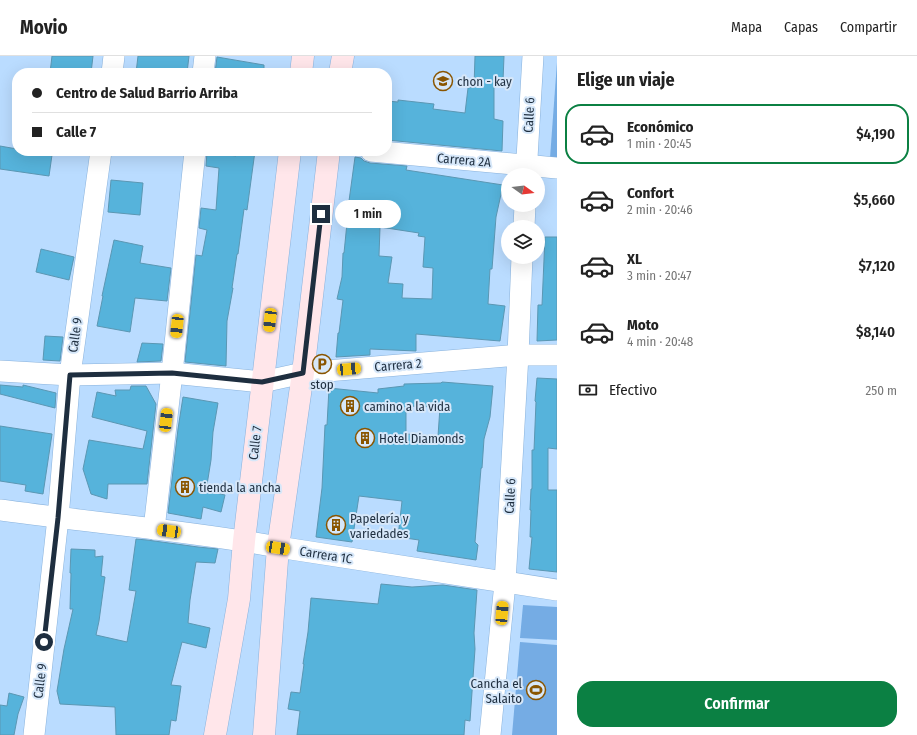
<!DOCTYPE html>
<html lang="es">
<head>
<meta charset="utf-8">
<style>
	:root { --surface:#fff; --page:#f2f2f2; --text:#222; --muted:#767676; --line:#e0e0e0; --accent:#0b8043 }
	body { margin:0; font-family:"Fira Sans Condensed",sans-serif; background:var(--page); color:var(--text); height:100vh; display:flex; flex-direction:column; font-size:15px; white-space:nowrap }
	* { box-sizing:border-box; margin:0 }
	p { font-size:13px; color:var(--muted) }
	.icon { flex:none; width:22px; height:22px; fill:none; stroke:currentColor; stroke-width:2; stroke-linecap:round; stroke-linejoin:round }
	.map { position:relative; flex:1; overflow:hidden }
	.sheet { display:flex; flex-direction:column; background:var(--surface); width:360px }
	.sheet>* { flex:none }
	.hud { position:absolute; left:12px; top:12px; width:380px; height:88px; border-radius:16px; box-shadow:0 4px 16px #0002; display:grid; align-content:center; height:88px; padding:0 20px; background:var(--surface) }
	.needle { width:26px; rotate:105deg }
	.tools { position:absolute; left:501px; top:112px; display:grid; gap:8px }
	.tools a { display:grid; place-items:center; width:44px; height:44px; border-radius:50%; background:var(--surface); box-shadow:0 4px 16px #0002; font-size:20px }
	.end { position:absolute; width:18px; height:18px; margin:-9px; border:5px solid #1e2e3f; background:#fff; box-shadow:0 0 0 2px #fff }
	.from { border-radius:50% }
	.bubble { position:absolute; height:28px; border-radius:14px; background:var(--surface); box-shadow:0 4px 16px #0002; font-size:13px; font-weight:600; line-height:28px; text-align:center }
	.car { position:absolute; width:12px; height:24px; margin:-12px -6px; border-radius:5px; box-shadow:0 0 3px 1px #0007; background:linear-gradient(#f5c518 24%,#345 0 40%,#f5c518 0 76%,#345 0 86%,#f5c518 0) }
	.hud b { display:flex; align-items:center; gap:14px; height:38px; font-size:15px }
	.hud b+b { border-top:1px solid var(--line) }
	.hud i { width:10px; height:10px; background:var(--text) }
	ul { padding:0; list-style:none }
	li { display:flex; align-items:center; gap:12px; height:60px; margin:0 8px 6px; padding:0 12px; border:2px solid transparent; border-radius:16px }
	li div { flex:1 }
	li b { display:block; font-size:15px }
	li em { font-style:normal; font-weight:600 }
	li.selected { border-color:var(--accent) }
	li>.icon { width:36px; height:36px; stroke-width:1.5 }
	h2 { padding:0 20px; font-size:18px; line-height:48px }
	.pay { display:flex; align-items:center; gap:10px; height:44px; padding:0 20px; font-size:15px }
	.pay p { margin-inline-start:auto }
	.button { display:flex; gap:8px; margin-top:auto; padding:8px 20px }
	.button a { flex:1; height:46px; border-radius:16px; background:var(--accent); color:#fff; font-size:16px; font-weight:600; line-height:46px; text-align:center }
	header { display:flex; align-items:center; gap:24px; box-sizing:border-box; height:56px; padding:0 20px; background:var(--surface); border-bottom:1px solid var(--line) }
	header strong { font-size:19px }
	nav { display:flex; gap:22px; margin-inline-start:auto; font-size:14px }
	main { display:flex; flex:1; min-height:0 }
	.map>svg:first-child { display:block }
	.green { fill:#75ace4 }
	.building { fill:#56b3db; stroke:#5b97b3; fill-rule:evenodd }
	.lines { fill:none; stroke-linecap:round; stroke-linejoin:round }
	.street-casing { stroke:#89b2dc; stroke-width:22 }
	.secondary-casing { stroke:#89b2dc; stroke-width:23 }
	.street { stroke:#fff; stroke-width:21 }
	.secondary { stroke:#ffe6ea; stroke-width:22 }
	.route { stroke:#1e2e3f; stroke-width:5 }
	.labels { text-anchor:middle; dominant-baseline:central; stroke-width:4; stroke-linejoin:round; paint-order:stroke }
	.poi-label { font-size:13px; fill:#1e2e3f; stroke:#d6e7f9; text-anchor:start }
	.street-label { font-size:13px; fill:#1e2e3f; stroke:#d6e7f9 }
</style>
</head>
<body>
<header>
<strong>Movio</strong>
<nav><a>Mapa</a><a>Capas</a><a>Compartir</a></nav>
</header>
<main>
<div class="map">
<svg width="557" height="679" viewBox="0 0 557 679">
	<rect width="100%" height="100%" fill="#badcff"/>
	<!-- green -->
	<g class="green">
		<path d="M557 6V102H550Z"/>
		<path d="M523 549 557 551V584L520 582Z"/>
		<path d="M520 586 557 589V679H512Z"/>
	</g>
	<!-- building -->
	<g class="building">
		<path d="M52 0H93L91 17H50Z"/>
		<path d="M138 0H189L187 17H136Z"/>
		<path d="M475 0H504L503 25 494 24V63L503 65 502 95 387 84V45L398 46V44L434 48 433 53 465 57 468 32 474 31Z"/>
		<path d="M217 1 264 9V17H215Z"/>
		<path d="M0 90 17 93V95H30L52 99 49 120 0 113Z"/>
		<path d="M237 95H255L247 154 244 153 238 198H237L232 232H233L227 265 226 310 185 306 196 199 202 200 207 174 199 172 201 152 216 154 219 112 206 110 207 96 236 100Z"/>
		<path d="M355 101 361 102 364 105 370 107 407 110 406 114 503 129 496 161 492 213H490L488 248 505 250 500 285 416 278V295L370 293V299L336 301 338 277H339L343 244 337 243 342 221 343 197H344L347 167H343L346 145H349ZM380 171 419 177 418 180 425 181 423 211 433 212 432 243 402 242 403 228 388 227 392 201 379 200Z"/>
		<path d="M111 124 143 127 140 159 108 156Z"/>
		<path d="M545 181H557V284L537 285 538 249H542Z"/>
		<path d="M114 184 143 190 140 207 171 212 167 245 135 242 130 276 97 270 103 240H102Z"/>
		<path d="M41 193 74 201 69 224 36 216Z"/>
		<path d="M45 280 63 281 60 305 43 304Z"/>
		<path d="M142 287 163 288 161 305 137 306Z"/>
		<path d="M537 322 557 323V393L548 392V434H557V516L529 513 532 481H530L531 454H530L531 433H532V394H534L536 346 535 345Z"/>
		<path d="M442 326 493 330 490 361 484 383 482 412H481L475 486 478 489 476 504 417 495 419 484 398 481 402 445 359 440 352 486 316 481 322 432 325 369H327L329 332 378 337V333L404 330V328L441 327ZM406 350 440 351 438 380 406 378Z"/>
		<path d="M0 329 23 331V329L56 337 55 352 0 338Z"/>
		<path d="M131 330H146L156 348 147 428H108L107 443 91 438 83 413 89 384 143 393 147 375 92 361 97 336 116 340 115 334H130Z"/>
		<path d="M183 341 218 347 213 376 211 404 206 435 225 439 221 456 203 451 201 463 168 457 178 373Z"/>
		<path d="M0 370 52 378 43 438 25 435 26 429 0 425Z"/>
		<path d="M136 483 147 484 198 491 218 493 215 507 196 506 190 544 188 567 210 572 206 592 182 586 171 629 181 630 176 665 171 664 169 679H116L115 651 60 648 57 635 64 593 73 553H70L71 517H70L71 493 95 494V501L103 500 101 520 105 521 99 565 96 579 127 586 136 535 129 534Z"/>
		<path d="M381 528 412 531 443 529 477 534 474 577 475 593 470 665 465 664 464 679H297L300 655 288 653 291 636 300 637 304 608H303L308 576 311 542 378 548Z"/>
		<path d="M9 637 24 641 18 658 14 679H0V649L7 650Z"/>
	</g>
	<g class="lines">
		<defs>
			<g id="street">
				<path d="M112 17 114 0"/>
				<path d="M203 17 205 0"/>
				<path d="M371 95 557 112"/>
				<path d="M526 119 533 0"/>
				<path d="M524 171 525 149"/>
				<path d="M0 315 70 319 172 317 262 326 303 317 518 299H557"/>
				<path d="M0 454C93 467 186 474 278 491L557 534"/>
				<path d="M154 473 172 317 195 95"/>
				<path d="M34 679 58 462 70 319 101 95"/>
				<path d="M490 679 505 527 518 299 522 201"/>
			</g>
			<g id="secondary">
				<path d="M301 17 303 0"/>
				<path d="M340 17 343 0"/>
				<path d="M215 679 239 543 244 485 290 95"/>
				<path d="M264 679 278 491 303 317 329 95"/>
			</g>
		</defs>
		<!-- street casing -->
		<use href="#street" class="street-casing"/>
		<!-- secondary casing -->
		<use href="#secondary" class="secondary-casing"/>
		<!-- street -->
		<use href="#street" class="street"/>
		<!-- secondary -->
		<use href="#secondary" class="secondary"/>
	</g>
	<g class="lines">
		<!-- route -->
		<path class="route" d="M44 586 58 462 70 319 172 317 262 326 303 317 321 158"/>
	</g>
	<!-- icons -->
	<defs>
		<symbol id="school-ring" viewBox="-11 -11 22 22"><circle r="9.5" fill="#d6e7f9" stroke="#895500" stroke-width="1.5"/><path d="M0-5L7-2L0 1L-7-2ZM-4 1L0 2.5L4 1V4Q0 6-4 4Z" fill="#895500"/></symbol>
		<symbol id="parking-ring" viewBox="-11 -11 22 22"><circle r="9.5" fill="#d6e7f9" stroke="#895500" stroke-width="1.5"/><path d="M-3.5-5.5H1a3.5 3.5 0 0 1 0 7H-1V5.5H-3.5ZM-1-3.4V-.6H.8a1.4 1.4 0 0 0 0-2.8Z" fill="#895500"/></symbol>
		<symbol id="building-ring" viewBox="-11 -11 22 22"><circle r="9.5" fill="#d6e7f9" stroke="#895500" stroke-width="1.5"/><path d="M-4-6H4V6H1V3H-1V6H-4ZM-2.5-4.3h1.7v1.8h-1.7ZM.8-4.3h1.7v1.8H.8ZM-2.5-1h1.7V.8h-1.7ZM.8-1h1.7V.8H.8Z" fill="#895500"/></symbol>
		<symbol id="stadium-ring" viewBox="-11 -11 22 22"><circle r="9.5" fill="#d6e7f9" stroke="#895500" stroke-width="1.5"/><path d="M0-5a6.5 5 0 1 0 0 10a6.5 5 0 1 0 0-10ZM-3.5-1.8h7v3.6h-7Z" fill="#895500"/></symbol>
	</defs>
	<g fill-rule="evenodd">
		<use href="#school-ring" x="432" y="14" width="22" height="22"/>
		<use href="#parking-ring" x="311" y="297" width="22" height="22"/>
		<use href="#building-ring" x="339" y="339" width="22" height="22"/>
		<use href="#building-ring" x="354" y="371" width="22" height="22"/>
		<use href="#building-ring" x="174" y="420" width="22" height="22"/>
		<use href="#building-ring" x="325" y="458" width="22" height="22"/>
		<use href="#stadium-ring" x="525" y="623" width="22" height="22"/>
	</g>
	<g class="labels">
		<!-- poi labels -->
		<g class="poi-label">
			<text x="457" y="25">chon - kay</text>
			<text x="322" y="328" text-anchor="middle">stop</text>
			<text x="364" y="350">camino a la vida</text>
			<text x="379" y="382">Hotel Diamonds</text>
			<text x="199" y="431">tienda la ancha</text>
			<text x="350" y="462">Papelería y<tspan x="350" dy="15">variedades</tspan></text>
			<text x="522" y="627" text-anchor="end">Cancha el<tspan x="522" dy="15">Salaito</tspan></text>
		</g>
		<!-- street labels -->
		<g class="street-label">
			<text transform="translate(529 59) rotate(-87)">Calle 6</text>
			<text transform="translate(464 104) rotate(5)">Carrera 2A</text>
			<text transform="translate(75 279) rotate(-82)">Calle 9</text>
			<text transform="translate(398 309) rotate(-5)">Carrera 2</text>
			<text transform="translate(255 387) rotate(-83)">Calle 7</text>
			<text transform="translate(510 440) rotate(-87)">Calle 6</text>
			<text transform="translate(326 499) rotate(9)">Carrera 1C</text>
			<text transform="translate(40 625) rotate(-83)">Calle 9</text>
		</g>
	</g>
</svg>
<div class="tools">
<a><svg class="needle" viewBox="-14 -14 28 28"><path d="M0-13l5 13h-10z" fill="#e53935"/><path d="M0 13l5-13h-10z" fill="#767676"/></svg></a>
<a><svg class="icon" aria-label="layers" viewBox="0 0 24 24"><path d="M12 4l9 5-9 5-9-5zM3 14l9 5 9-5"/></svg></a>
</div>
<i class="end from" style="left:44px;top:586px"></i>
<i class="end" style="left:321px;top:158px"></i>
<div class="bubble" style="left:335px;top:144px;width:66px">1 min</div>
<i class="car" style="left:270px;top:264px;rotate:187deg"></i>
<i class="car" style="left:177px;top:270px;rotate:186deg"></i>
<i class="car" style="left:349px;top:313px;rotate:85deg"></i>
<i class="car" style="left:166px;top:364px;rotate:7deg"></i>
<i class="car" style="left:169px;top:475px;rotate:278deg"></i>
<i class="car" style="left:278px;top:492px;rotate:99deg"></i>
<i class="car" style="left:502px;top:557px;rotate:5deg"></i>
<div class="hud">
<b><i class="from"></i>Centro de Salud Barrio Arriba</b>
<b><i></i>Calle 7</b>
</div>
</div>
<section class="sheet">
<h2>Elige un viaje</h2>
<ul>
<li class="selected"><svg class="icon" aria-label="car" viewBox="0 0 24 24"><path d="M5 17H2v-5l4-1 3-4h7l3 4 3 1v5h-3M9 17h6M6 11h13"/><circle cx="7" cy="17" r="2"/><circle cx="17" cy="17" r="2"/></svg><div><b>Económico</b><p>1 min · 20:45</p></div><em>$4,190</em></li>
<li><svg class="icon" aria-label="car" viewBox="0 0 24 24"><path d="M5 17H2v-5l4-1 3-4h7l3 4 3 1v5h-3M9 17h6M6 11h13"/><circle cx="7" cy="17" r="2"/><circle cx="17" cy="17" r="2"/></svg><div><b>Confort</b><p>2 min · 20:46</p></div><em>$5,660</em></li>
<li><svg class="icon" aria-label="car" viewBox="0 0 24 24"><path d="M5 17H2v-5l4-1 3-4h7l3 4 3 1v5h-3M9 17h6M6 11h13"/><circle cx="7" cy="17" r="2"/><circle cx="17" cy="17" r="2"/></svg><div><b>XL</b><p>3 min · 20:47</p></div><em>$7,120</em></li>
<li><svg class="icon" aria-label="car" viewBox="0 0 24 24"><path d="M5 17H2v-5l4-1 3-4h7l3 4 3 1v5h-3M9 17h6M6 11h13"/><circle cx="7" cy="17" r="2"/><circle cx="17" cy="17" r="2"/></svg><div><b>Moto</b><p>4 min · 20:48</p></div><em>$8,140</em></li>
</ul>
<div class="pay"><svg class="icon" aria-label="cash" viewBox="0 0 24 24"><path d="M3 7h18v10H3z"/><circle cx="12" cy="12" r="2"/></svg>Efectivo<p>250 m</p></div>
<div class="button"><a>Confirmar</a></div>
</section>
</main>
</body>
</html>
